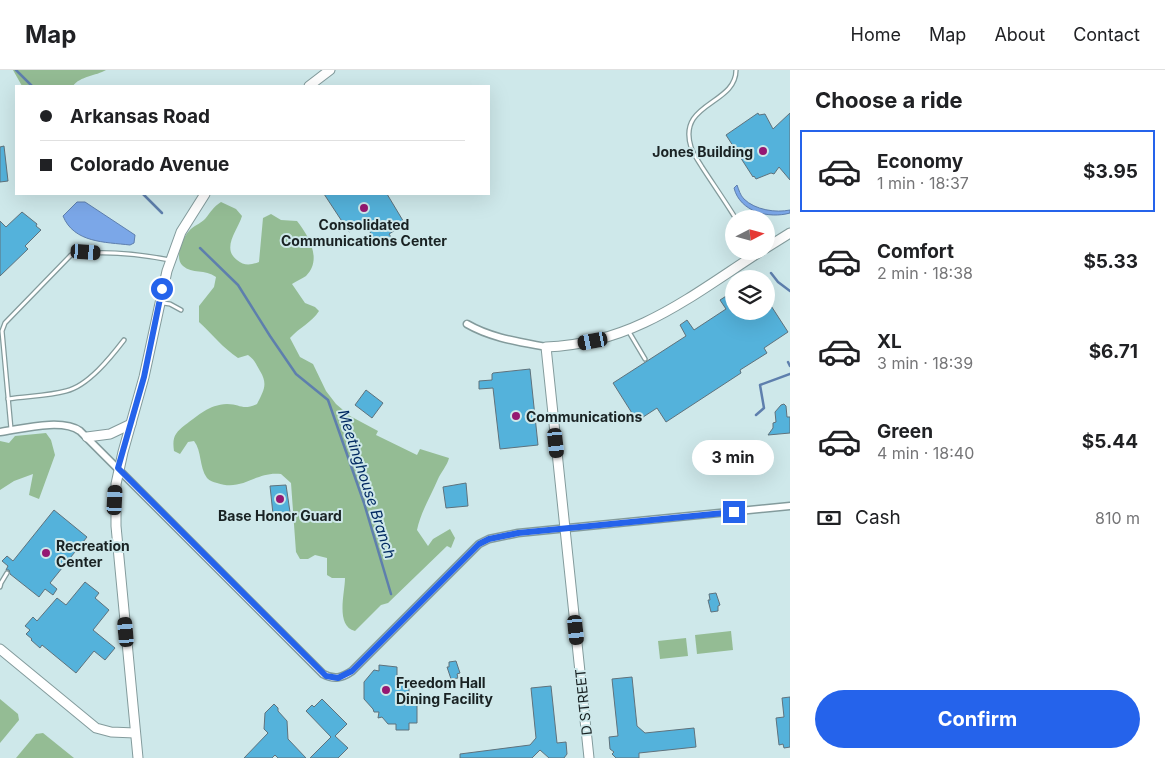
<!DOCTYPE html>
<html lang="en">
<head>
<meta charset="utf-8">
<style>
	:root { --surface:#fff; --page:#f6f6f6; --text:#202124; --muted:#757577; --line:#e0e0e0; --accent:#2563eb }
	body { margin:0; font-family:Inter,sans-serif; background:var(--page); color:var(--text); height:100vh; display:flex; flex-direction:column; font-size:19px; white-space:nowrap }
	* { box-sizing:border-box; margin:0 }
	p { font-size:16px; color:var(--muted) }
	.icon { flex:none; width:28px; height:28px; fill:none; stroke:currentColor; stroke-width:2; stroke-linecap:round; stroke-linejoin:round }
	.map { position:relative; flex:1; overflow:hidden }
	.panel { display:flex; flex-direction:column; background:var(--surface); width:375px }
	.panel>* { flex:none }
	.guide { position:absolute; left:15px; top:15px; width:475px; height:110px; border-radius:0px; box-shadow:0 5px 20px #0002; display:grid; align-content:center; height:110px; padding:0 25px; background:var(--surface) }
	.needle { width:32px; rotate:84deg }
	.buttons { position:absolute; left:725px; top:140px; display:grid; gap:10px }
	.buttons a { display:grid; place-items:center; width:50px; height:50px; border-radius:50%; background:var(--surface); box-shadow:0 5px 20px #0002; font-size:25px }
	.end { position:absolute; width:22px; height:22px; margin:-11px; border:6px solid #2563eb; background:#fff; box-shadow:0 0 0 2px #fff }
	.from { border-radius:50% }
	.bubble { position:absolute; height:35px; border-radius:18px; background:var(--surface); box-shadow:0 5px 20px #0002; font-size:16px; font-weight:700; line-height:35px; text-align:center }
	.car { position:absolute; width:15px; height:30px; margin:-15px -8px; border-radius:6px; box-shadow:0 0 4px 1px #0007; background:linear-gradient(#222 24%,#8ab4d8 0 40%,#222 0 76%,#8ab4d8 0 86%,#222 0) }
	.guide b { display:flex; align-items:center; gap:18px; height:48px; font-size:19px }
	.guide b+b { border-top:1px solid var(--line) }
	.guide i { width:12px; height:12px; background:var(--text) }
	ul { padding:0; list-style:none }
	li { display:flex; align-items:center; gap:15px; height:82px; margin:0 10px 8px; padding:0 15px; border:2px solid transparent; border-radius:0px }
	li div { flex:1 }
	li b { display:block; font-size:19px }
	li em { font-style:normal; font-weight:700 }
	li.current { border-color:var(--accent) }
	li>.icon { width:45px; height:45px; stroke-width:1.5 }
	h2 { padding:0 25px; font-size:22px; line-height:60px }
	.pay { display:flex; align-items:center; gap:12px; height:55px; padding:0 25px; font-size:19px }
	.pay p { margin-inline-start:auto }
	.button { display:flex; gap:10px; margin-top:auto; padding:10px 25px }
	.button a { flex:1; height:58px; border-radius:30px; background:var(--accent); color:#fff; font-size:20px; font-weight:700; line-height:58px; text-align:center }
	header { display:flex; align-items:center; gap:30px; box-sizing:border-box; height:70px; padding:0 25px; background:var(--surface); border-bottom:1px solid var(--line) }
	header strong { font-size:24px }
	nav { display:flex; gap:28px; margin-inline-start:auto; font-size:18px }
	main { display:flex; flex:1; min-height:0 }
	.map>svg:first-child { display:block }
	.green { fill:#94bc94 }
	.water { fill:#7ba7e8; stroke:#5e7fad }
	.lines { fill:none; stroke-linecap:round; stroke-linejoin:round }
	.stream { stroke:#5e7fad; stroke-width:2.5 }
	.building { fill:#54b2db; stroke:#5f727c }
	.lane-casing { stroke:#839b9c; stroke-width:5.5 }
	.street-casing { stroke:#839b9c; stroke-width:9 }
	.secondary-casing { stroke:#839b9c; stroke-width:11 }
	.lane { stroke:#fff; stroke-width:3 }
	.street { stroke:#fff; stroke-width:6 }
	.secondary { stroke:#fff; stroke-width:9 }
	.route { stroke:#2563eb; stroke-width:6 }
	.poi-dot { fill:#951872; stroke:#cee8ea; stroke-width:2 }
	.labels { text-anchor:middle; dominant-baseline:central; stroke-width:4; stroke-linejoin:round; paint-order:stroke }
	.poi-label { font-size:14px; font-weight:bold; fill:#192223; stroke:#cee8ea; text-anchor:start }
	.street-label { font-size:14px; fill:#192223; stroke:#cee8ea }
	.water-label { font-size:15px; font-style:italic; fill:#002961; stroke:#cee8ea }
</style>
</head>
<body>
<header>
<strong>Map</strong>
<nav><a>Home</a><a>Map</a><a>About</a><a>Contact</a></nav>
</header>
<main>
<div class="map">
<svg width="790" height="688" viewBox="0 0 790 688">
	<rect width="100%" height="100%" fill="#cee8ea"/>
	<!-- green -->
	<g class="green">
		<path d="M13 0H106C96 6 80 6 73 16H22Z"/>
		<path d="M221 132 236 139 242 146C238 160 221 178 237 190 244 196 251 195 259 192L263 148 271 144 281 150 297 151C308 165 323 189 306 206 302 209 296 211 292 214L305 233 315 237 319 241C312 252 299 258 290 268L300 287 313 294 326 321 336 334 350 346 378 361 376 365 417 385 420 379 449 388C447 396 441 402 438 409 431 426 421 441 417 460L428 476 433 469 450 459 455 468 451 478 447 476 388 533 381 535 355 561C335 556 345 523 345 508H332L327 505V488L315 485 308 489H300L296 482 291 413 281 404C255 401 243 422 217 413 213 412 210 411 207 408 199 397 202 381 194 371L188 372 180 384 174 381C172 367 175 363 185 355 199 345 208 335 227 334 241 334 242 341 257 334 264 320 268 314 260 301 256 294 255 290 248 285L238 288C223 278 212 264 199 252V236L214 217 216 207C205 199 192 204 183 196 174 189 182 168 189 161 193 156 200 154 205 149 211 142 213 137 221 132Z"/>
		<path d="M46 363 51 370 55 385 39 429 29 425 33 404 14 411 0 420V371L9 373 15 366Z"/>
		<path d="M731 561 733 580 697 584 695 565Z"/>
		<path d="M686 568 688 586 660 589 658 571Z"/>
		<path d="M0 629 18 644 19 650 0 673Z"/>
		<path d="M43 663 74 688H16L36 664Z"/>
	</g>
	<!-- water -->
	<g class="water">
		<path d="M737 115C739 120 740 125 744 129 755 140 776 143 790 140V143C769 149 740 142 734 118Z"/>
		<path d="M77 132H85L135 165 134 173 130 175C105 172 74 173 63 146Z"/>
	</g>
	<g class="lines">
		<!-- stream -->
		<g class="stream">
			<path d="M16 0 32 16"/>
			<path d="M143 124 162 143"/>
			<path d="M200 178 238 215 270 266 296 304 328 330 364 433 391 524"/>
			<path d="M771 203 778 212 790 221"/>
			<path d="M788 292 790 296"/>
			<path d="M756 345 764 338 760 315 790 304"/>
		</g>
	</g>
	<!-- building -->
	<g class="building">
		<path d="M758 43 759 45 765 44 773 59 790 43V110L779 97 774 104 771 103 756 109 754 106 753 107 726 65Z"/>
		<path d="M4 76 8 111 0 112V77Z"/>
		<path d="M324 124H387L405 154 389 164 391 167 385 171 382 167 376 172 364 152 349 162Z"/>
		<path d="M22 142 37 154 36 156 41 160 25 176 28 179 0 206V151L6 157Z"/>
		<path d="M734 221V241H766V228L788 262 764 278 767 283 740 300 741 303 666 352 657 338 637 351 613 313 686 266 680 255 687 250 694 260 726 239 720 230Z"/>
		<path d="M530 299 538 375 500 379 493 318 479 319V311L492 310V304L493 303Z"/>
		<path d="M366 320 383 333 372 348 355 335Z"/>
		<path d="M784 334 786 336 787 347H790V363L768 365 773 358V353L776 352 775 342 781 335Z"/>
		<path d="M466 413 468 436 446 438 443 417Z"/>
		<path d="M286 415 290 442 273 444 270 416Z"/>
		<path d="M54 440 87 467 50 513 57 519 53 525 45 519 39 527 10 504 9 500H6L8 496 2 491 7 486 13 491Z"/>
		<path d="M85 512 99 523 95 528 109 540 93 560 115 578 105 590 94 581 76 603 42 575 40 578 31 570 32 569 26 564 30 560 25 556 33 547 37 551 57 528 66 535Z"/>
		<path d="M716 523 720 535 718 536V541L711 542 708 530H710L709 524Z"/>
		<path d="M456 591 460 603 457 604 458 608 451 609 447 597H449V592Z"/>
		<path d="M379 595 397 597V611H409V632H417V653H409V660H396V654H388L382 647 378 648 379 642H374L373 639 364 629V612L374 600 379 601Z"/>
		<path d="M632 607 637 656 645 663 694 658 696 677 639 683V688H616L612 684 614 682 610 679 609 667 618 666 612 609Z"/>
		<path d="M551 616 557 673 566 672 567 684 564 688H549L540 680 532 688H460V684L530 675 536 668 531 618Z"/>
		<path d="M790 627V677L784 678 783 674 779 675 776 648 784 647 782 628Z"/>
		<path d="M322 629 347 654 335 666 348 678 338 688H310L331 667 306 641 312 635 314 637Z"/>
		<path d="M274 634 278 638V641L287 651 288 669 306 688H278L275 685 272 688H244L268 663 264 659 265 643Z"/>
	</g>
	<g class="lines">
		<defs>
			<g id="lane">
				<path d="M736 149C725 131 713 114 702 97 698 90 693 84 691 77 677 32 736 35 736 0"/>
				<path d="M163 233 170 234 181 240"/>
				<path d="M629 262 645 289"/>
				<path d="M8 329C27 326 48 326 66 321 88 316 111 287 124 270"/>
				<path d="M11 359 2 261 5 253 71 185C103 180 139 184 170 190"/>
				<path d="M0 517 1 513 7 503"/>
			</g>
			<g id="street">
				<path d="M467 254C491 268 520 272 546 277"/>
				<path d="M0 362C21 359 62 348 80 361L323 604C334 610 342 608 352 601L479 474 489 469 518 463 790 436"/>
			</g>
			<g id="secondary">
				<path d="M309 16 330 0"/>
				<path d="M766 178 790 163"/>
				<path d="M87 367 110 364 131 354"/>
				<path d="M0 579 96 658 111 662 135 663"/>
				<path d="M138 688 116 456V414L123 382 144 307 167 201 181 162 205 124"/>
				<path d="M589 688 546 277C634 274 691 226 761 181"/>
			</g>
		</defs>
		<!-- lane casing -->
		<use href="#lane" class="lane-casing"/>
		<!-- street casing -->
		<use href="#street" class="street-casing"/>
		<!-- secondary casing -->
		<use href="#secondary" class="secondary-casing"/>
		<!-- lane -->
		<use href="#lane" class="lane"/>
		<!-- street -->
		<use href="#street" class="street"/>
		<!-- secondary -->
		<use href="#secondary" class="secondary"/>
	</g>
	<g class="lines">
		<!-- route -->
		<path class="route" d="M162 219 144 307 118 398 326 606 338 608 352 601 479 474 489 469 518 463 734 442"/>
	</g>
	<!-- markers -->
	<g class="poi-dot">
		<circle cx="763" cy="81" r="5"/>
		<circle cx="364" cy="138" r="5"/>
		<circle cx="516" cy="346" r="5"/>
		<circle cx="280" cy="429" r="5"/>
		<circle cx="46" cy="483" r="5"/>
		<circle cx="386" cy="620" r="5"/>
	</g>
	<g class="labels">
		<!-- poi labels -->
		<g class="poi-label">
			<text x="753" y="81" text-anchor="end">Jones Building</text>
			<text x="364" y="154" text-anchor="middle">Consolidated<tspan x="364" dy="16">Communications Center</tspan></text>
			<text x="526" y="346">Communications</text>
			<text x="280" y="445" text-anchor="middle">Base Honor Guard</text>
			<text x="56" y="475">Recreation<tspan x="56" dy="16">Center</tspan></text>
			<text x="396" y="612">Freedom Hall<tspan x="396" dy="16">Dining Facility</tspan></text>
		</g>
		<!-- street labels -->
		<g class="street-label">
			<text transform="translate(583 632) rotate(-96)">D STREET</text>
		</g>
		<!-- water labels -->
		<g class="water-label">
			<text transform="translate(367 414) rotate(72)">Meetinghouse Branch</text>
		</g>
	</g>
</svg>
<div class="buttons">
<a><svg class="needle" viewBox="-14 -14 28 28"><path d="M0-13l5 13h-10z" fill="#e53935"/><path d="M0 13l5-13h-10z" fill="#757577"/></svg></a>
<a><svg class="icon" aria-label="layers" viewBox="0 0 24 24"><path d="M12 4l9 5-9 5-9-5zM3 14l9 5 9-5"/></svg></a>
</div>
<i class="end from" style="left:162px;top:219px"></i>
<i class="end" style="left:734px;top:442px"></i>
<div class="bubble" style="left:692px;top:370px;width:82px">3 min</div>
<i class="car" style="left:86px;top:182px;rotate:94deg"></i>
<i class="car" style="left:593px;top:271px;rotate:259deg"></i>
<i class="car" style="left:556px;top:373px;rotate:174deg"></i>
<i class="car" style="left:115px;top:430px;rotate:3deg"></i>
<i class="car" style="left:576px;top:560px;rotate:174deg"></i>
<i class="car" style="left:126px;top:562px;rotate:355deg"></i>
<div class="guide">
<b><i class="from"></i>Arkansas Road</b>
<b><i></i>Colorado Avenue</b>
</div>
</div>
<section class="panel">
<h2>Choose a ride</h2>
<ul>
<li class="current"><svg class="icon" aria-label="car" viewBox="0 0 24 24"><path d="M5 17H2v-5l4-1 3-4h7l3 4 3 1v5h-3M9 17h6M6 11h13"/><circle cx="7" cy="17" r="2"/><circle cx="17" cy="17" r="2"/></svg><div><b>Economy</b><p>1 min · 18:37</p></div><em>$3.95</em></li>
<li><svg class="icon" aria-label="car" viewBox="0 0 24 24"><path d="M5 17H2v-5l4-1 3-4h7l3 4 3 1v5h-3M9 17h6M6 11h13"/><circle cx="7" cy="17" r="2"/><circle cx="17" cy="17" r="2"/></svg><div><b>Comfort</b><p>2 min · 18:38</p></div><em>$5.33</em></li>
<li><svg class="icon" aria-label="car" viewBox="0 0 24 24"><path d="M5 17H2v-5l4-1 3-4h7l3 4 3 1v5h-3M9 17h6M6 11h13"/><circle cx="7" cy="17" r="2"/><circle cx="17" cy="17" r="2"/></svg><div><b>XL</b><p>3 min · 18:39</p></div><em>$6.71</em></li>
<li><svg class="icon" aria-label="car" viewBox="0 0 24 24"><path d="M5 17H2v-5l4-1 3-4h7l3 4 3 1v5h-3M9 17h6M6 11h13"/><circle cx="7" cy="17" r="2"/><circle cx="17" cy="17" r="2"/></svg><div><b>Green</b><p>4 min · 18:40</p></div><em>$5.44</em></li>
</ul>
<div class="pay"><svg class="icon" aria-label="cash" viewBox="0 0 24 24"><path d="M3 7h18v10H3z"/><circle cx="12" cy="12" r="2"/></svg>Cash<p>810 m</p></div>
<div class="button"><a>Confirm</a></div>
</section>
</main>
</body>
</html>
